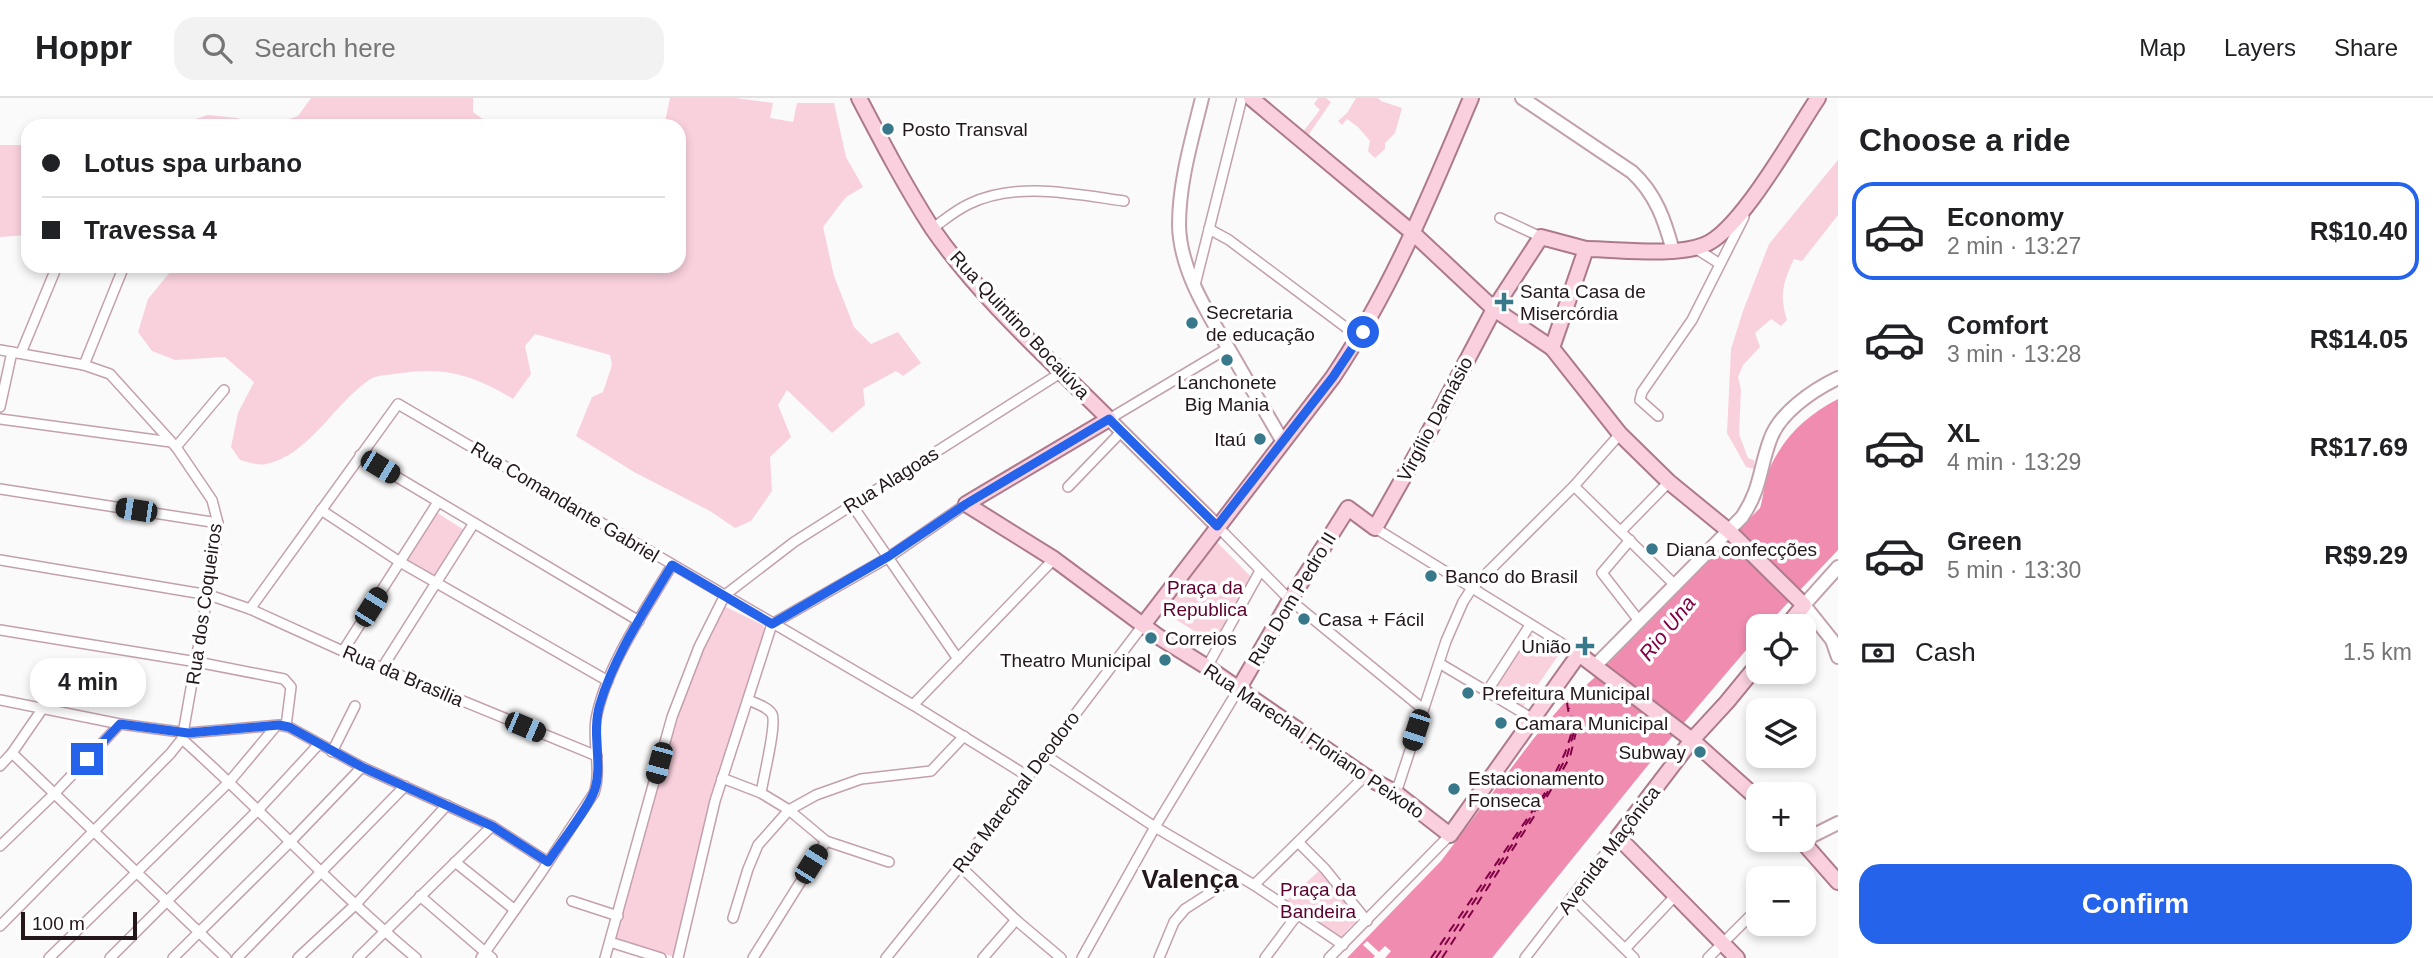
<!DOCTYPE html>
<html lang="en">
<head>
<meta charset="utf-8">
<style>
	:root { --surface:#fff; --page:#f2f2f2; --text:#202124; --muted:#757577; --line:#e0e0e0; --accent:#2563eb }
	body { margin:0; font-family:Arial,sans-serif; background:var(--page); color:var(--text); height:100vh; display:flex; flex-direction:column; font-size:26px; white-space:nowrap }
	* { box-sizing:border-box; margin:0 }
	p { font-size:23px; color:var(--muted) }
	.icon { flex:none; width:38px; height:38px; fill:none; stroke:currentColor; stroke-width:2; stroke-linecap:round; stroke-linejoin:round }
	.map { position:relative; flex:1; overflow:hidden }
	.panel { display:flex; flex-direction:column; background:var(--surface); width:595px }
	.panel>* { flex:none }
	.hud { position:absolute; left:21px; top:21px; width:665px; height:154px; border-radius:21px; box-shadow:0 4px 10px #0003; display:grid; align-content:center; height:154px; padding:0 21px; background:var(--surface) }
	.controls { position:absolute; left:1746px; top:516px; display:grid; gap:14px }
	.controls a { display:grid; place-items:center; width:70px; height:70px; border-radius:14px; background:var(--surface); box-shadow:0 4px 10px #0003; font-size:35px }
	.scale { position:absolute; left:21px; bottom:18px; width:116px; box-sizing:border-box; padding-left:7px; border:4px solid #23171b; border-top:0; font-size:19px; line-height:24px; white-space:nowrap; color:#23171b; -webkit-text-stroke:5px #fff; paint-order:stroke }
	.end { position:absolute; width:32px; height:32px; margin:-16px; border:9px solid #2563eb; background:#fff; box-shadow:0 0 0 4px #fff }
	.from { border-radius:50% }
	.bubble { position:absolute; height:49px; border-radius:21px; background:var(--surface); box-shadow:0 4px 10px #0003; font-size:23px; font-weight:600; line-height:49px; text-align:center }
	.car { position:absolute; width:21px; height:42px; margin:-21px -10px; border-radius:9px; box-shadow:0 0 5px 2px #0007; background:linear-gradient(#222 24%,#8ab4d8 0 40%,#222 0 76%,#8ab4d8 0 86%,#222 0) }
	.hud b { display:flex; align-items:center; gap:24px; height:66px; font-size:26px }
	.hud b+b { border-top:2px solid var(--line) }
	.hud i { width:18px; height:18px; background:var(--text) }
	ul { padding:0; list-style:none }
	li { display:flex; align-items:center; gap:21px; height:98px; margin:0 14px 10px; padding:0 7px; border:4px solid transparent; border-radius:21px }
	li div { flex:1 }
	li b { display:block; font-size:26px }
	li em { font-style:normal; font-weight:600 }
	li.selected { border-color:var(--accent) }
	li>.icon { width:63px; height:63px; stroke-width:1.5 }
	h2 { padding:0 21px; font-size:32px; line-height:84px }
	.pay { display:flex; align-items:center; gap:18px; height:77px; padding:0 21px; font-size:26px }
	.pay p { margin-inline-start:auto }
	.cta { display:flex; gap:14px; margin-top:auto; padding:14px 21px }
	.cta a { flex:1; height:80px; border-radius:21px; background:var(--accent); color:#fff; font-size:28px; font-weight:600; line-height:80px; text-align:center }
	header { display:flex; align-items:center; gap:42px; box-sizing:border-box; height:98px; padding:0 35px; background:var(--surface); border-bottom:2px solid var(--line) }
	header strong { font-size:33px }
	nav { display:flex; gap:38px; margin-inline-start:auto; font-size:24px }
	.search { width:490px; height:63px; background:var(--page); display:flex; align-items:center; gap:18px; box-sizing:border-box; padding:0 24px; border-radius:21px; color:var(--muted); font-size:26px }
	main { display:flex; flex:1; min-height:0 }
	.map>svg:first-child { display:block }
	.green { fill:#f9d1dd }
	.water { fill:#f08cb0 }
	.pier { fill:#fafafa }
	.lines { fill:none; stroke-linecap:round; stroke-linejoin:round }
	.ferry { stroke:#800146; stroke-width:2; stroke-dasharray:9 7; stroke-linecap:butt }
	.street-casing { stroke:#c3a1ac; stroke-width:12 }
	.secondary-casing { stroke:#c3a1ac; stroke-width:16 }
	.primary-casing { stroke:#ad7a8b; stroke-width:18 }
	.street { stroke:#fff; stroke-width:9 }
	.secondary { stroke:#fff; stroke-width:12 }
	.primary { stroke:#fad0de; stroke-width:14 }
	.route { stroke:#2563eb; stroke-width:9 }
	.poi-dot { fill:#38788b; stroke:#fff; stroke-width:2.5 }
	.labels { text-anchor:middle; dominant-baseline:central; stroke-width:7; stroke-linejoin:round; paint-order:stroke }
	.poi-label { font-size:19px; fill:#23171b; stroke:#fff; text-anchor:start }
	.street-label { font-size:19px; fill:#23171b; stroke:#fff }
	.park-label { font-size:19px; fill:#5b002f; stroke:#fff }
	.water-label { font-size:21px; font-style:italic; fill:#800146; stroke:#fff }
	.district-label { font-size:26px; font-weight:bold; fill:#23171b; stroke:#fff }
</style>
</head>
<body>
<header>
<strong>Hoppr</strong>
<div class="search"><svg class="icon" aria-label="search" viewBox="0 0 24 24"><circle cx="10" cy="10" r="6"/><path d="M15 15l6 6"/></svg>Search here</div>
<nav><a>Map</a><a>Layers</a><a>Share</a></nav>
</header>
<main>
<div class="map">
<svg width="1838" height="860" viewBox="0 0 1838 860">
	<rect width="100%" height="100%" fill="#fafafa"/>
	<!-- green -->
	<g class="green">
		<path d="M311 0H473V14L492 28H269L298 18Z"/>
		<path d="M670 0H736L773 5 770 20 793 24 797 5H834L846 59 863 89 846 99 823 129 834 178 854 229 871 246 898 234 921 265 903 278 896 273 863 291 865 307 832 335 787 292 778 307 791 339 770 359 772 393 751 423 735 430 710 413 634 374 576 338 592 299 603 294 612 267 610 257 535 236 525 248 531 276 513 301C472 276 443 268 395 276 387 277 376 277 369 282 335 305 308 358 266 366 258 368 248 364 240 362L231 349 238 315 254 284 225 259 175 262 152 253 138 234 148 201 175 168H679V28H664Z"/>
		<path d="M1318 0H1326L1331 4 1307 39 1302 35 1320 12 1314 6Z"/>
		<path d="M1356 0H1378L1381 3 1402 10 1395 35 1385 45V51L1375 60 1368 53 1370 43 1358 29 1347 21 1342 27 1338 23 1347 15Z"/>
		<path d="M208 17 237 20 262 28H174Z"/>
		<path d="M0 47H28V137L0 139Z"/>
		<path d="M1838 62V117L1802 163 1794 161C1783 185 1779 197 1787 222L1781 228 1771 221 1755 235 1760 249 1743 267 1738 279 1741 292 1739 336 1748 360 1754 362 1755 371 1746 369 1727 335 1731 251 1743 213 1769 146Z"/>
		<path d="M436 414 464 432 435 479 406 462Z"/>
		<path d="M1213 440 1252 480 1214 546 1160 511Z"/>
		<path d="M724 508 763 527 766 532 675 859 615 842 660 675 692 577Z"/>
		<path d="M1530 536 1560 555 1522 610 1495 592Z"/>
		<path d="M1320 772 1359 822 1349 830 1341 840 1285 804Z"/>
	</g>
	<!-- water -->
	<path class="water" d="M1838 301V452L1766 528H1759V537L1653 661 1492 860H1347L1441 763 1534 640 1571 597H1575L1593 581 1760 410C1764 398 1764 384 1769 372 1783 339 1807 317 1838 301Z"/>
	<!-- pier -->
	<path class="pier" d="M1367 843 1379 854 1385 848 1391 853 1385 860H1373L1375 858 1363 847Z"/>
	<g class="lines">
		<!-- ferry -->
		<g class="ferry">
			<path d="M1431 860 1547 692 1565 655 1572 634 1567 605"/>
			<path d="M1436 860 1547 695 1567 658 1574 634 1571 623"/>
			<path d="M1442 860 1548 697 1570 659 1576 634 1569 610"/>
		</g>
		<defs>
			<g id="street">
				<path d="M1500 120 1541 139"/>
				<path d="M933 130C944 122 956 112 969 106 1017 83 1074 96 1124 103"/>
				<path d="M1209 131 1229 142 1360 240"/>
				<path d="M1695 150 1720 166"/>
				<path d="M1195 187 1242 0"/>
				<path d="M0 252 84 267 110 276 176 349 212 402 218 425 214 460 182 641 170 656 0 828"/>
				<path d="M21 255 57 168"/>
				<path d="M84 267 124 168"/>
				<path d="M0 309 12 254"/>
				<path d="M1658 318 1640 302 1642 294 1692 222 1744 119"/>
				<path d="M0 321 171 344"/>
				<path d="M1109 321 1228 250"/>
				<path d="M176 349 224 292"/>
				<path d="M360 357 639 523"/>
				<path d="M1574 388 1676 488"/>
				<path d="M1068 389 1122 333"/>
				<path d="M0 391 218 425"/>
				<path d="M852 407 958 561"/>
				<path d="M321 412 400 464 608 583"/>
				<path d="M1217 428 1290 502 1423 611"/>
				<path d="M1375 430 1579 556"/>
				<path d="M1621 433 1669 384"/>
				<path d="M1630 442 1602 475 1640 524"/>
				<path d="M0 462 209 497 250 511 358 560 597 658"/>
				<path d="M250 511 398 306 913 607 1029 679"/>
				<path d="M0 532 197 564 284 581 291 589 286 628"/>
				<path d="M343 553 438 404"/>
				<path d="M1439 565 1533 621"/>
				<path d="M1207 569 1260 473"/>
				<path d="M382 570 474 425"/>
				<path d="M1488 592 1530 527"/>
				<path d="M0 602 120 626 188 635 279 627 289 629 362 669 492 728 548 764"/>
				<path d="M748 602C755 605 768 609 772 616 777 626 763 681 761 695"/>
				<path d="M913 607 1054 461"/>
				<path d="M182 641C262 712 334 792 416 860"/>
				<path d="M332 654 355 608"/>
				<path d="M12 655 226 860"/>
				<path d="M1045 657 1155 729 1254 787 1343 847"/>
				<path d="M0 668 12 655 43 610"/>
				<path d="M722 680 761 695 789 712 826 743 753 860"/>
				<path d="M1396 695 1446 543 1463 504 1472 490 1574 388 1620 336"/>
				<path d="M826 743 889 764"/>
				<path d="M1298 744 1325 771 1367 823"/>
				<path d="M0 748 54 696 120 626"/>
				<path d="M455 764 515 812"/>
				<path d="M960 768 1016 822 1061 860"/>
				<path d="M1254 787 1365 678"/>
				<path d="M420 798 492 860"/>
				<path d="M1573 800 1634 860"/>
				<path d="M572 803 618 818"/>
				<path d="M733 820 748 771 758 747 789 712 816 697 861 681 931 673 964 638"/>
				<path d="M610 844 661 860"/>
				<path d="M1625 851 1675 798"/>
				<path d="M49 860 230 683 276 628"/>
				<path d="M110 860 259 711 319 646"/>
				<path d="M173 860 291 743 362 669"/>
				<path d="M237 860 405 688"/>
				<path d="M298 860 356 806 447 707"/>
				<path d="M358 860 492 728"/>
				<path d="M481 860 541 775 594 695C602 672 592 645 596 621 606 568 645 513 672 467"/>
				<path d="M605 860 672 619 699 549 725 497 794 444 1062 274"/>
				<path d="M678 860 715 703 772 526 889 459 966 406"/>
				<path d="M886 860 960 768 1143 527"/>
				<path d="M983 860 1016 822"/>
				<path d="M1082 860 1155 729 1238 592"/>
				<path d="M1159 860 1174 824 1185 811 1238 777"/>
				<path d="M1265 860 1297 817"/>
				<path d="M1329 860 1450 737"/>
				<path d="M1525 860 1618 739"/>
				<path d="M1708 860 1759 809"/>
			</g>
			<g id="secondary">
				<path d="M1202 0C1192 41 1179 84 1179 127 1180 175 1211 220 1234 260 1250 288 1267 316 1283 344"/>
				<path d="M1522 0 1632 74C1656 96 1665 123 1673 153"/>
				<path d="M1109 321 1217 428"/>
				<path d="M1838 469 1804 507 1832 542 1838 559"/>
				<path d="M1595 568 1742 419C1761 391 1759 372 1770 342 1779 315 1813 292 1838 280"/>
				<path d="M1804 742 1838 725"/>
			</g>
			<g id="primary">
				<path d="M859 0C882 44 905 88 932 130 981 201 1048 260 1109 321L966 406 1054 461 1159 539 1207 569 1365 678 1396 695 1450 737 1579 556 1692 642 1759 702"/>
				<path d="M1251 0 1414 136 1494 211 1552 250 1620 336 1669 384 1729 433 1804 507 1787 528"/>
				<path d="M1552 250 1586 151C1618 151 1674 159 1704 147 1740 134 1795 34 1818 0"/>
				<path d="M1143 527 1333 279C1392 191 1430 97 1471 0"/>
				<path d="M1238 592 1290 502 1348 410 1375 430 1429 334 1494 211 1541 139 1586 151"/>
				<path d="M1801 742 1838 784"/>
				<path d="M1737 860 1618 739 1692 642 1727 604 1759 565"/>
			</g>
		</defs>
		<!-- street casing -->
		<use href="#street" class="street-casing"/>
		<!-- secondary casing -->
		<use href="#secondary" class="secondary-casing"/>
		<!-- primary casing -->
		<use href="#primary" class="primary-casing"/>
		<!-- street -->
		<use href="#street" class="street"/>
		<!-- secondary -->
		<use href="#secondary" class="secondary"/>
		<!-- primary -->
		<use href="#primary" class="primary"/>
	</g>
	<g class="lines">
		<!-- route -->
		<path class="route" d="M87 661 120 626 188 635 279 627 289 629 362 669 492 728 548 764C559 747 590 708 595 691 603 665 591 635 600 606 615 556 646 511 672 467L772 526 889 458 966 406 1109 321 1217 428 1333 279 1363 234"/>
	</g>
	<!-- markers -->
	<g class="poi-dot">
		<circle cx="888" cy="31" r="7"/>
		<path d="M1500.5 193.5h7v7h7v7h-7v7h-7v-7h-7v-7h7z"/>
		<circle cx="1192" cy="225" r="7"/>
		<circle cx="1227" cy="262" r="7"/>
		<circle cx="1260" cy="341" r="7"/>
		<circle cx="1652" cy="451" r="7"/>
		<circle cx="1431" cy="478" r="7"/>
		<circle cx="1304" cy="521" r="7"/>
		<circle cx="1151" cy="540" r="7"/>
		<path d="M1581.5 537.5h7v7h7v7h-7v7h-7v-7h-7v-7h7z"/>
		<circle cx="1165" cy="562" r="7"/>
		<circle cx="1468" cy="595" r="7"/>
		<circle cx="1501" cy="625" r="7"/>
		<circle cx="1700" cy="654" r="7"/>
		<circle cx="1454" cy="691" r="7"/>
	</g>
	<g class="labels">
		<!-- poi labels -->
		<g class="poi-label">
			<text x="902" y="31">Posto Transval</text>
			<text x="1520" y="193">Santa Casa de<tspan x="1520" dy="22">Misercórdia</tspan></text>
			<text x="1206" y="214">Secretaria<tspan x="1206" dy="22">de educação</tspan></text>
			<text x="1227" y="284" text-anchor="middle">Lanchonete<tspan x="1227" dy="22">Big Mania</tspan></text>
			<text x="1246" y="341" text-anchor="end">Itaú</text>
			<text x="1666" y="451">Diana confecções</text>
			<text x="1445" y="478">Banco do Brasil</text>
			<text x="1318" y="521">Casa + Fácil</text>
			<text x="1165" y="540">Correios</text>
			<text x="1571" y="548" text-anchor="end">União</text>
			<text x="1151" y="562" text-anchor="end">Theatro Municipal</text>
			<text x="1482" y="595">Prefeitura Municipal</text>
			<text x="1515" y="625">Camara Municipal</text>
			<text x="1686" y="654" text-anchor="end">Subway</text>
			<text x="1468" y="680">Estacionamento<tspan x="1468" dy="22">Fonseca</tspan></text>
		</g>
		<!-- street labels -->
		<g class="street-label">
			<text transform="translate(1020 227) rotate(47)">Rua Quintino Bocaiúva</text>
			<text transform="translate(1435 321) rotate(-62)">Virgílio Damásio</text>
			<text transform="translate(891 382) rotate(-32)">Rua Alagoas</text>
			<text transform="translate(565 404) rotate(31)">Rua Comandante Gabriel</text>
			<text transform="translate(1292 501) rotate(-59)">Rua Dom Pedro II</text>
			<text transform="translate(204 506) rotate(-82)">Rua dos Coqueiros</text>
			<text transform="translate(403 578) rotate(23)">Rua da Brasilia</text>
			<text transform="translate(1314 643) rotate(34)">Rua Marechal Floriano Peixoto</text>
			<text transform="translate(1016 694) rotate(-53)">Rua Marechal Deodoro</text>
			<text transform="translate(1609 752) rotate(-53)">Avenida Maçônica</text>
		</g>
		<!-- park labels -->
		<g class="park-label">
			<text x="1205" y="489">Praça da<tspan x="1205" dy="22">Republica</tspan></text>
			<text x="1318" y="791">Praça da<tspan x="1318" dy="22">Bandeira</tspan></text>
		</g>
		<!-- water labels -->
		<g class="water-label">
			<text transform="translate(1667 530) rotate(-51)">Rio Una</text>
		</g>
		<!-- district labels -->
		<g class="district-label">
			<text x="1190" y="781">Valença</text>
		</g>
	</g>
</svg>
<div class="controls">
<a><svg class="icon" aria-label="locate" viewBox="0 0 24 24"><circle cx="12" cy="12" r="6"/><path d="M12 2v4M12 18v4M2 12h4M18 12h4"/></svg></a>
<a><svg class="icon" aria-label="layers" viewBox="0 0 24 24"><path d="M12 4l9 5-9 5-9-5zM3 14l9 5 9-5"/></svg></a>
<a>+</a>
<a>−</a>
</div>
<div class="scale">100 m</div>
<i class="end from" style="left:1363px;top:234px"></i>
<i class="end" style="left:87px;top:661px"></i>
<div class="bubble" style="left:30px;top:560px;width:116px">4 min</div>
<i class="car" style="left:380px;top:369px;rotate:121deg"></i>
<i class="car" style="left:136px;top:412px;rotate:279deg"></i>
<i class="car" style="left:371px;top:509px;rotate:32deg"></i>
<i class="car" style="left:525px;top:629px;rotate:113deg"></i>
<i class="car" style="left:1416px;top:632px;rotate:198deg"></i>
<i class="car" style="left:659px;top:665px;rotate:195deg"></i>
<i class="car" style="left:811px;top:766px;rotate:32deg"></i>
<div class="hud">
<b><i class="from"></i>Lotus spa urbano</b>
<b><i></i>Travessa 4</b>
</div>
</div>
<section class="panel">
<h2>Choose a ride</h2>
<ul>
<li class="selected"><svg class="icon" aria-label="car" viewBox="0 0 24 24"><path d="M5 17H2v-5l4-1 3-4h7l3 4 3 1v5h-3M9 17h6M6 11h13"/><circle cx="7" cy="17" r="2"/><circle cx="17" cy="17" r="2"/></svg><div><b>Economy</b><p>2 min · 13:27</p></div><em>R$10.40</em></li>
<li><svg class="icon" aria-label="car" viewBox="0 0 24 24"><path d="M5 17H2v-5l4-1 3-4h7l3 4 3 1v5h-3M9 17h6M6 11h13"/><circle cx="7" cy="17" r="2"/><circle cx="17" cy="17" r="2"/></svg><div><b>Comfort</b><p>3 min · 13:28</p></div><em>R$14.05</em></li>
<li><svg class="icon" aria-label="car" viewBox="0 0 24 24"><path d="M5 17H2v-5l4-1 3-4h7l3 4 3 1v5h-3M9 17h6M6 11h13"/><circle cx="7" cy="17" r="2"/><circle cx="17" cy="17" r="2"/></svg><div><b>XL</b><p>4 min · 13:29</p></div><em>R$17.69</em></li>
<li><svg class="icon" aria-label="car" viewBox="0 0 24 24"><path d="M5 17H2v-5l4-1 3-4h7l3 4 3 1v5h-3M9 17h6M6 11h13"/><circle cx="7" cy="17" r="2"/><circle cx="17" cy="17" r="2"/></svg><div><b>Green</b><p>5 min · 13:30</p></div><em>R$9.29</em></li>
</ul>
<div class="pay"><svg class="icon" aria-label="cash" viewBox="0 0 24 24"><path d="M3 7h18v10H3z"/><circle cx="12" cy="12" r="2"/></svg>Cash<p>1.5 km</p></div>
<div class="cta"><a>Confirm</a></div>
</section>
</main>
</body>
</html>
